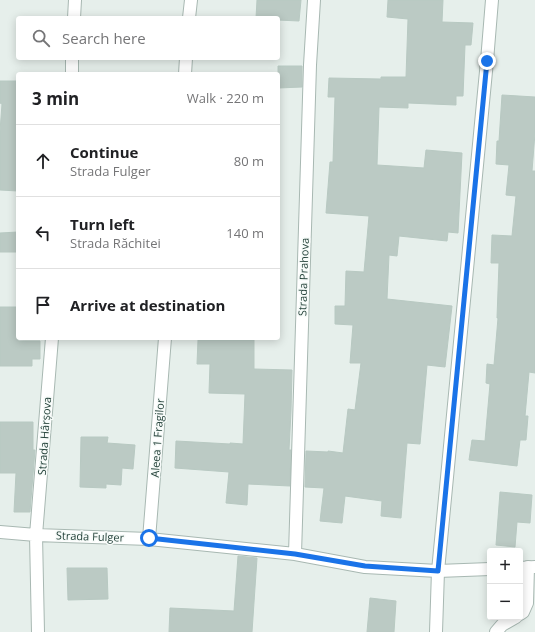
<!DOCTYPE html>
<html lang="en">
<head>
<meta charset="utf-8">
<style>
  :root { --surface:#fff; --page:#f2f2f2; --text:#202124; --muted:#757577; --line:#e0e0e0 }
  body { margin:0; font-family:"Open Sans",sans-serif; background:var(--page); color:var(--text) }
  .controls { position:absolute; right:12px; bottom:12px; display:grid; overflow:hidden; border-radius:4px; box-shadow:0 2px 10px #0003 }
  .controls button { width:36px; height:36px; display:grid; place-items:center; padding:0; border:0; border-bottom:1px solid var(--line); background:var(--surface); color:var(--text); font:20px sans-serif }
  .stop { position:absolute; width:12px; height:12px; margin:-9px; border:3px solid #1a73e8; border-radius:50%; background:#fff }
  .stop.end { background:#1a73e8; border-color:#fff; box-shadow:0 1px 4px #0008 }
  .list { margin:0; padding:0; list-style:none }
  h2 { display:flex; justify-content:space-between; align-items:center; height:52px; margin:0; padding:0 16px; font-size:17px }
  h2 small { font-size:13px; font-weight:400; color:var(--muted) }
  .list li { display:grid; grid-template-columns:26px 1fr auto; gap:12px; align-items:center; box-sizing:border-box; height:72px; padding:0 16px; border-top:1px solid var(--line) }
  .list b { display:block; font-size:15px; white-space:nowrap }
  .list p { margin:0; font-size:13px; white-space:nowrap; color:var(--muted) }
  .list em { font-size:13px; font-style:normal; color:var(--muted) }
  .icon { flex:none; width:22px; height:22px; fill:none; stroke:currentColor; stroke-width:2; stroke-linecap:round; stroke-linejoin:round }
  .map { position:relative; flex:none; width:535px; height:632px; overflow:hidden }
  .search { position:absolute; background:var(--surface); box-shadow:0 2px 10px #0003; left:16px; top:16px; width:264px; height:44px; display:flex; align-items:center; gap:10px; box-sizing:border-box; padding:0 14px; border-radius:4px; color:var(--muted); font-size:15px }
  .panel { position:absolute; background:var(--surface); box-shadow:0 2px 10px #0003; left:16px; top:72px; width:264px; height:268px; border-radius:4px }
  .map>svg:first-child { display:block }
  .building { fill:#bbcac4; stroke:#b8c9c2 }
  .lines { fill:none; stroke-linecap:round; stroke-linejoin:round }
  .service-casing { stroke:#a8b8b2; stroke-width:14 }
  .minor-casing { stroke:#a8b8b2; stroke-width:14 }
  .service { stroke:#fff; stroke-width:12 }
  .minor { stroke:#fff; stroke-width:12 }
  .route { stroke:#1a73e8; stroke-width:5 }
  .labels { text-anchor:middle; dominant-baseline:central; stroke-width:3; stroke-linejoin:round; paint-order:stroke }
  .street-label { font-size:11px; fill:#24423a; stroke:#f7fbf9 }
</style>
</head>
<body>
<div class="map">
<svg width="535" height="632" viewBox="0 0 535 632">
  <rect width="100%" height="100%" fill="#e6efeb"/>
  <path class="building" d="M257 0H301L299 21 278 20V18H256Z
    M388 0H443L442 22 473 23 471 45H465L463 96H456V105L408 103V108L379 107 377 165 424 168 426 150 462 153 458 233 448 232 447 241 399 236 397 256 389 255 387 299 452 306 445 367 427 365 420 444 407 443 401 518 381 516 382 501 345 496 342 523 320 521 324 488 305 487 306 451 328 452V451L343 453 348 409 355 410 361 363H350L353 325 335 324V306H345L346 271 364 272 369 216 326 213 330 162H333L335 97H328L329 78 381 79V77H406L408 19 387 17Z
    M278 66H302V87L278 88Z
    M0 81H18V191L0 190V131L2 104 0 103Z
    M502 95 535 97V133L532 171H535V373L529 372 525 416H528L526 440H520L517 466 469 460 472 440 485 441 490 384 486 383 487 364 494 365 498 318H497L499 263H491L492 235 512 236 516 196 506 195 509 165 496 164 497 141H499Z
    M18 232V252H0V233Z
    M0 307H18V341H40V359H32V366H0Z
    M198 340H254V369L292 370 291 411 289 450H291L290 486 248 484 247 505 226 503 229 472 175 468 176 441 230 444V443L243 444 245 394 209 393 210 364H197Z
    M0 422H33V450H35L30 512H14L16 473H0Z
    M81 437H108L107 443 135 445 133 469 122 468 121 485 106 484V488L80 487Z
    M500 492 532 495 530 523 517 522 515 547 496 545Z
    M238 556 257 558 252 632H169L170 608 234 611Z
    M67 568H107L108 599 68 600Z
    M370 598 396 601 394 632H367Z"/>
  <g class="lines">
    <defs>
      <path id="service" d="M520 614 523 612 527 603 528 567
        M436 632 438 571
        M496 632 502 625 516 617"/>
      <path id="minor" d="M74 18 75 0
        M189 18 191 0
        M72 74V58
        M185 74 186 58
        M0 532 36 535 149 539 295 554 365 567 438 571 490 569
        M149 539 165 338
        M295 554 310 65 314 0
        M520 568 535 567
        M438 571 487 61 492 0
        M38 632 36 535 52 338"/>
    </defs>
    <use href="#service" class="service-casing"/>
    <use href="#minor" class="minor-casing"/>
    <use href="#service" class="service"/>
    <use href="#minor" class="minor"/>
  </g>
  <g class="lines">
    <path class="route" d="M149 538 295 554 365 566 438 571 487 61"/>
  </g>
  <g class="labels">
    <g class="street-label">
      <text transform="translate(303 277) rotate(-88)">Strada Prahova</text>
      <text transform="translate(44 436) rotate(-86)">Strada Hârșova</text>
      <text transform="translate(157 438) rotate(-86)">Aleea 1 Fragilor</text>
      <text transform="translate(90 536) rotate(2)">Strada Fulger</text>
    </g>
  </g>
</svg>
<div class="controls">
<button>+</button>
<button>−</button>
</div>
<div class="stop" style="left:149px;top:538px"></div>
<div class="stop end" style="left:487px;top:61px"></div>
<div class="search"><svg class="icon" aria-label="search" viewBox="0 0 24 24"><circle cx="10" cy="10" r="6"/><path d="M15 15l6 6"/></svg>Search here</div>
<section class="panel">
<h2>3 min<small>Walk · 220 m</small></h2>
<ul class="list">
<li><svg class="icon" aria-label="ahead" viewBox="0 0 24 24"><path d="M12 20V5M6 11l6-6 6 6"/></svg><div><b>Continue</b><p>Strada Fulger</p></div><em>80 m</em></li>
<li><svg class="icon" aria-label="left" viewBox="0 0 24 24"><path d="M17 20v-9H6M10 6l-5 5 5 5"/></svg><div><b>Turn left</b><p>Strada Răchitei</p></div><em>140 m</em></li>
<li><svg class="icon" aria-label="arrive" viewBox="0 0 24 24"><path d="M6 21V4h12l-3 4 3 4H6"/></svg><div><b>Arrive at destination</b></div></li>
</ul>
</section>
</div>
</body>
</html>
